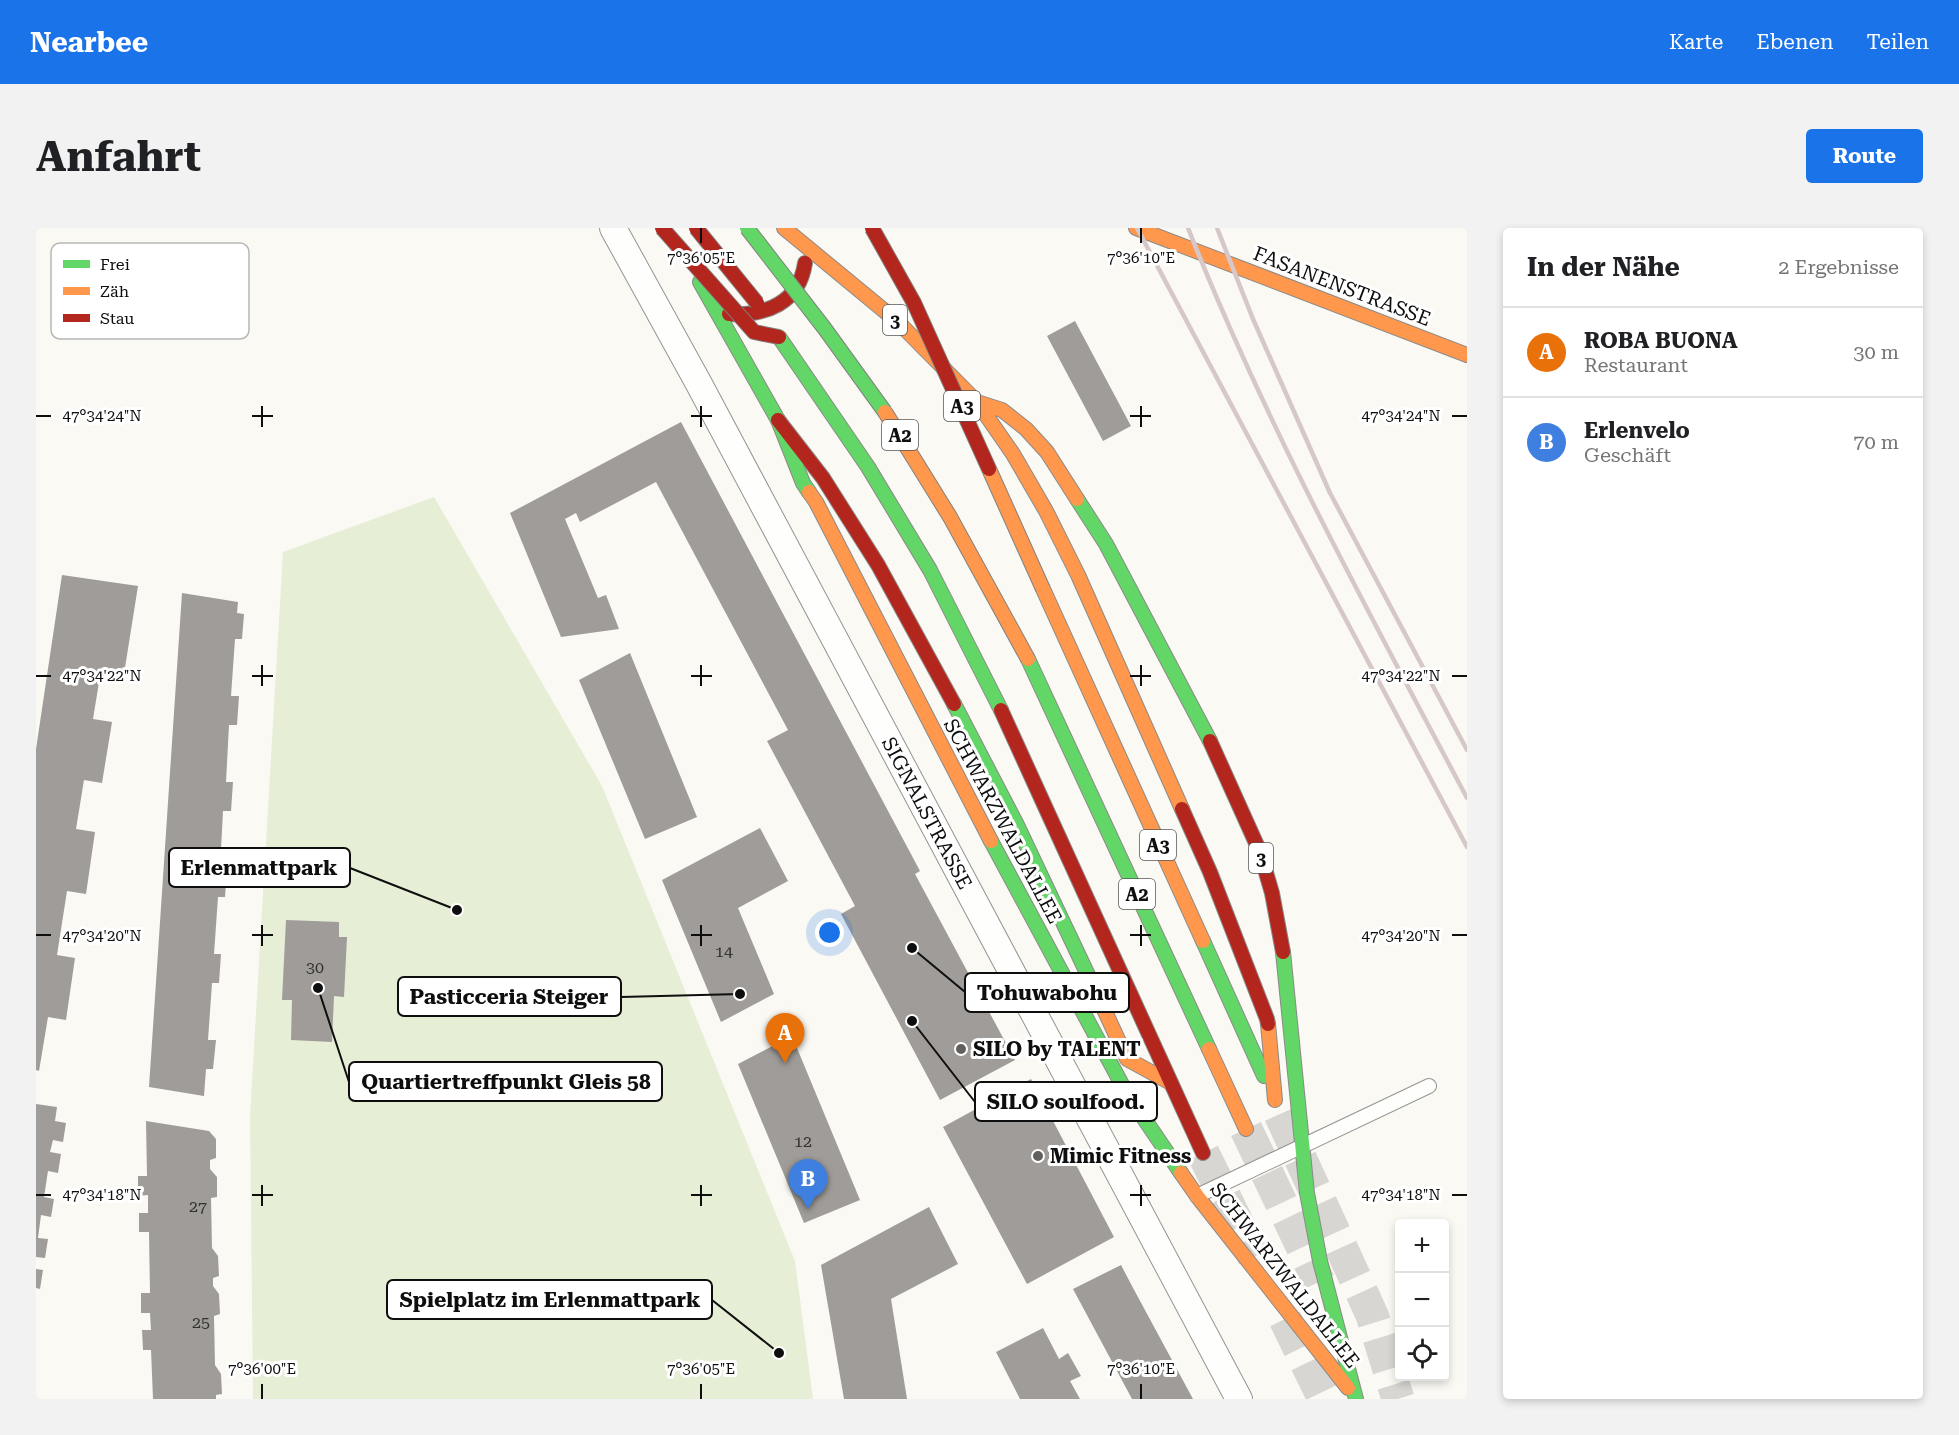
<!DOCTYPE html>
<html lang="de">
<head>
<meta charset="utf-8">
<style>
  :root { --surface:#fff; --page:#f2f2f2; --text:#202124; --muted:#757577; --line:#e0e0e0; --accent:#1a73e8 }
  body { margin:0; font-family:"Roboto Serif",serif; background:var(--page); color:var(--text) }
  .controls { position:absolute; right:18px; bottom:18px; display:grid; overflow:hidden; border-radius:6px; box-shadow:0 3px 9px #0003 }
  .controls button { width:54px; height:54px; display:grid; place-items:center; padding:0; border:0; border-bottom:2px solid var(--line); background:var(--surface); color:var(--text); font:30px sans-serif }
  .you { position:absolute; left:794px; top:705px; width:21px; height:21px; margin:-15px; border:4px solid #fff; border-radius:50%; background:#1a73e8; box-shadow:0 0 0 9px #1a73e833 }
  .badge { display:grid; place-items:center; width:39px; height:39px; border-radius:50%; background:var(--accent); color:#fff; font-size:20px; font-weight:700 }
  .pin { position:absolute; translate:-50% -50px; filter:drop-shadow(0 2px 3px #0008) }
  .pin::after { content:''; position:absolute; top:32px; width:21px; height:18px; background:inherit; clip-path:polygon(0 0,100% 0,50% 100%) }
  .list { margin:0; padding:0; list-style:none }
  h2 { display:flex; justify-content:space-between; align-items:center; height:78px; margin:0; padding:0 24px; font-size:26px }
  h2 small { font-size:20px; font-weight:400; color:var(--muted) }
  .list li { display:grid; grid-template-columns:39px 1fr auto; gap:18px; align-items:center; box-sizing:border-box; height:90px; padding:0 24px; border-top:2px solid var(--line) }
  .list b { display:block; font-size:22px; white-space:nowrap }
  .list p { margin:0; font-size:20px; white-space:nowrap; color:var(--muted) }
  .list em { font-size:20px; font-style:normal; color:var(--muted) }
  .icon { flex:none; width:33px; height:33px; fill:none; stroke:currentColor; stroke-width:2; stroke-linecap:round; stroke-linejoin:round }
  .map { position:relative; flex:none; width:1431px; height:1171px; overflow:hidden; border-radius:6px }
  header { display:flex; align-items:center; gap:36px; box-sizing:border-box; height:84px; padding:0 30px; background:var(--accent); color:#fff }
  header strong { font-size:28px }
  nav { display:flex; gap:33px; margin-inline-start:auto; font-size:21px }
  .intro { display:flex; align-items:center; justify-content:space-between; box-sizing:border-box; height:144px; padding:0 36px }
  h1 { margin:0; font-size:42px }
  .button { padding:15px 27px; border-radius:6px; background:var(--accent); color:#fff; font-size:21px; font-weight:700 }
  main { display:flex; gap:36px; padding:0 36px }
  aside { flex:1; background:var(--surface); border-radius:6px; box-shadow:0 3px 9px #0003 }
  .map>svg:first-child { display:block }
  .green { fill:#e6eed6 }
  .building { fill:#9f9c99 }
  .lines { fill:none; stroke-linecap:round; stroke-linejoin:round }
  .highway-tunnel { stroke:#d7d6d2; stroke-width:33; stroke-dasharray:33 16; stroke-linecap:butt }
  .lane-casing { stroke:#959492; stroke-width:16 }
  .street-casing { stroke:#959492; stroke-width:28 }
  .fast-casing { stroke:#8b8a88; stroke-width:16 }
  .slow-casing { stroke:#8b8a88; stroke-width:16 }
  .jam-casing { stroke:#8b8a88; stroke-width:16 }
  .lane { stroke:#fefefd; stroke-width:14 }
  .street { stroke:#fefefd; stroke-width:26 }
  .fast { stroke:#63d668; stroke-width:14 }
  .slow { stroke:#ff974d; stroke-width:14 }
  .jam { stroke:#b3261e; stroke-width:14 }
  .rail { stroke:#d6c7c8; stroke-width:4.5 }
  .fast-bridge-casing { stroke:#82817f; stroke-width:16; stroke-linecap:butt }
  .slow-bridge-casing { stroke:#82817f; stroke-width:16; stroke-linecap:butt }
  .jam-bridge-casing { stroke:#82817f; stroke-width:16; stroke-linecap:butt }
  .fast-bridge { stroke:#63d668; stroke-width:14 }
  .slow-bridge { stroke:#ff974d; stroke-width:14 }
  .jam-bridge { stroke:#b3261e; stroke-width:14 }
  .ticks { fill:none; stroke:#0e0e0e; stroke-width:2 }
  .poi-dot { fill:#61605e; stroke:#fff; stroke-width:2 }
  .labels { text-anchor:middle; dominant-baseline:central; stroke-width:6; stroke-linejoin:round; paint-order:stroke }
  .number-label { font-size:16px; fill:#323231 }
  .shield { fill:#fff; stroke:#565656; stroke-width:1.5 }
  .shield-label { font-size:18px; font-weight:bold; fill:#0e0e0e }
  .street-label { font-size:20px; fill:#0e0e0e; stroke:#fff }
  .poi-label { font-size:20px; font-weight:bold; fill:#0e0e0e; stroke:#fff; text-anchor:start }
  .key { fill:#fff; stroke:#b7b7b7; stroke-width:1.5 }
  .key-label { font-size:16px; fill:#0e0e0e }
  .ticks-label { font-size:15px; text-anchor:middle; fill:#0e0e0e; stroke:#fff; stroke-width:6; stroke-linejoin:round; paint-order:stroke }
  .leader { fill:none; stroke:#0e0e0e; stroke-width:2 }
  .callout-dot { fill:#0e0e0e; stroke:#fff; stroke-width:2 }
  .callout { fill:#fff; stroke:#0e0e0e; stroke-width:2 }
  .callout-label { font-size:21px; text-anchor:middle; font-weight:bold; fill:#0e0e0e }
</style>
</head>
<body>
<header>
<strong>Nearbee</strong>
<nav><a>Karte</a><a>Ebenen</a><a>Teilen</a></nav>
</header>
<div class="intro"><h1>Anfahrt</h1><a class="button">Route</a></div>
<main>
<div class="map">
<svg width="1431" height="1171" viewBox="0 0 1431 1171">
  <rect width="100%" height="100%" fill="#fbf9f4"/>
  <path class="green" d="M398 269 566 558 759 1033 777 1171H217L214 888 247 324Z"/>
  <path class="building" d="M1039 93 1095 198 1067 213 1011 108Z
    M645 194 884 643 879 646 979 832 904 872 805 686 819 678 731 513 752 502 620 254 544 294 540 285 529 291 562 370 570 367 583 401 525 409 474 285Z
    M26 347 102 358 88 446 65 442 57 491 76 494 66 555 48 552 40 601 59 604 50 666 31 663 21 727 39 730 30 792 12 789 3 843 0 842V521Z
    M146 365 202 374 201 385 208 386 206 411H199L195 468H203L201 497H193L190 554H197L195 583H187L184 640H191L189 669H182L178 726H185L183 755H176L172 812H180L177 841H170L168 868 113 859Z
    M594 425 661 589 609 611 543 452Z
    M724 600 752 653 702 680 738 766 685 794 626 652Z
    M250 692 303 694V709H311L308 769 298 768 296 814 255 812 256 772H246Z
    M756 808 824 972 768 995 702 836Z
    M995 851 1078 1009 991 1056 907 899Z
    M0 876 21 879 19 893 30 895 27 914 17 912 14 924 25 926 22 945 12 943 8 969 18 971 15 989 5 987 2 1010 12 1011 9 1030 0 1029Z
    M110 893 173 903 180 911V930L174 932V941L181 949V969L175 970 176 1020 182 1028 183 1048 177 1050V1058L183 1066 184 1086 178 1088 179 1137 185 1146 186 1166 180 1167V1171H117L115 1122H107L106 1102H115L114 1085H105V1065H114L113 1004H103V985H112V967L102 968V948H111Z
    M893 979 922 1036 855 1071 871 1171H808L785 1037Z
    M1085 1037 1096 1058 1157 1171H1096L1037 1061Z
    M0 1041 7 1042 4 1061 0 1060Z
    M1007 1100 1023 1131 1032 1125 1045 1148 1034 1153 1044 1171H984L960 1124Z"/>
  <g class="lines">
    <path class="highway-tunnel" d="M1244 886 1336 1087 1362 1171
      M1210 901 1283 1054
      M1167 925 1218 1029
      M1249 1091 1288 1171"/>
    <defs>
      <path id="lane" d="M1161 968 1393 858"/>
      <path id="street" d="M577 0 663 156 1203 1171"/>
      <path id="fast" d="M664 54 742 192 767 255 773 264
        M743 109 832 239 894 342 965 482
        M1041 271 1070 316 1174 513
        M992 431 1173 821
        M918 476 980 595 1060 764
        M955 613 1090 864 1145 945
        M1167 713 1228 848
        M1247 724 1271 965 1284 1033 1320 1171"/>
      <path id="slow" d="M748 0 862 94 941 174 966 182 990 201 1011 224 1041 271
        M1100 0 1431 127
        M941 174 977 226 1010 283 1042 347 1146 581
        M773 264 780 274 955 613
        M1007 361 1167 713
        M1060 764 1091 831 1135 855
        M1232 796 1239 872
        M1173 821 1210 901
        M1145 945 1161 968 1312 1160"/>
      <path id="jam" d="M693 86C730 88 763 75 769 35
        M742 192 787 250 842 337 918 476
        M965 482 1167 925
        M1174 513 1224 624 1236 665 1247 724
        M1146 581 1174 644 1231 791 1232 796"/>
    </defs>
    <use href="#lane" class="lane-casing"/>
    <use href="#street" class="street-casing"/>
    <use href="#fast" class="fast-casing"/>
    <use href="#slow" class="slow-casing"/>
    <use href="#jam" class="jam-casing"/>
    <use href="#lane" class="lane"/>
    <use href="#street" class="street"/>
    <use href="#fast" class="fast"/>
    <use href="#slow" class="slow"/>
    <use href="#jam" class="jam"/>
    <path class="rail" d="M1101 0 1431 619
      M1152 0C1230 197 1332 383 1431 570
      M1181 0 1217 91 1294 265 1431 522"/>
    <defs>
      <path id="fast-bridge" d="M711 0 789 101 849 184"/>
      <path id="slow-bridge" d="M849 184 914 289 992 431
        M953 241 1007 361"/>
      <path id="jam-bridge" d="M626 0 718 104 743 109
        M660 0 721 75
        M836 0 878 75 953 241"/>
    </defs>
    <use href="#fast-bridge" class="fast-bridge-casing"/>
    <use href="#slow-bridge" class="slow-bridge-casing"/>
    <use href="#jam-bridge" class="jam-bridge-casing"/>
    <use href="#fast-bridge" class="fast-bridge"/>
    <use href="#slow-bridge" class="slow-bridge"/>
    <use href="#jam-bridge" class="jam-bridge"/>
  </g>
  <path class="ticks" d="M665 0V15M1105 0V15M226 178V199M665 178V199M1105 178V199M0 188H15M216 188H237M655 188H676M1094 188H1115M1416 188H1431M226 437V458M665 437V458M1105 437V458M0 448H15M216 448H237M655 448H676M1094 448H1115M1416 448H1431M226 697V718M665 697V718M1105 697V718M0 707H15M216 707H237M655 707H676M1094 707H1115M1416 707H1431M226 957V978M665 957V978M1105 957V978M0 967H15M216 967H237M655 967H676M1094 967H1115M1416 967H1431M226 1156V1171M665 1156V1171M1105 1156V1171"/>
  <g class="poi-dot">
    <circle cx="925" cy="821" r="6"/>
    <circle cx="1002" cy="928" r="6"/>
  </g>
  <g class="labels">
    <g class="number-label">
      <text x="688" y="723">14</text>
      <text x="279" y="739">30</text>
      <text x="767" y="913">12</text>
      <text x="162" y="978">27</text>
      <text x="165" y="1094">25</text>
    </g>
    <g class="shield">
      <rect x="847" y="77" width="24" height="30" rx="4.5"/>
      <rect x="908" y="163" width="36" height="30" rx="4.5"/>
      <rect x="846" y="192" width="36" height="30" rx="4.5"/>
      <rect x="1104" y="602" width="36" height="30" rx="4.5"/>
      <rect x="1213" y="615" width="24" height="30" rx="4.5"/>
      <rect x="1083" y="651" width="36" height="30" rx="4.5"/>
    </g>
    <g class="shield-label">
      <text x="859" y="92">3</text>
      <text x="926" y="178">A3</text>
      <text x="864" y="207">A2</text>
      <text x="1122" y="617">A3</text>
      <text x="1225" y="630">3</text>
      <text x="1101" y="666">A2</text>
    </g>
    <g class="street-label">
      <text transform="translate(1306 58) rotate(21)">FASANENSTRASSE</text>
      <text transform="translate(891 585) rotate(62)">SIGNALSTRASSE</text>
      <text transform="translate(967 593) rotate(62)">SCHWARZWALDALLEE</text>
      <text transform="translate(1249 1047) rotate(52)">SCHWARZWALDALLEE</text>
    </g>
    <g class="poi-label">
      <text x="937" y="821">SILO by TALENT</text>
      <text x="1014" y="928">Mimic Fitness</text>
    </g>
  </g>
  <rect x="15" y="15" width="198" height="96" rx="9" class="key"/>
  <rect x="27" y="32" width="27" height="8" fill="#63d668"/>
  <rect x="27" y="59" width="27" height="8" fill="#ff974d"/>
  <rect x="27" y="86" width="27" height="8" fill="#b3261e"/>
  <g class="key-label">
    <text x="64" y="42">Frei</text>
    <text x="64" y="69">Zäh</text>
    <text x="64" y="96">Stau</text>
  </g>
  <g class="ticks-label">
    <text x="665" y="35">7°36'05"E</text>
    <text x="1105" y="35">7°36'10"E</text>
    <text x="66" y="193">47°34'24"N</text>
    <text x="1365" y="193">47°34'24"N</text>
    <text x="66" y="453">47°34'22"N</text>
    <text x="1365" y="453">47°34'22"N</text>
    <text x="66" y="713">47°34'20"N</text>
    <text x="1365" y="713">47°34'20"N</text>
    <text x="66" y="972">47°34'18"N</text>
    <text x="1365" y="972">47°34'18"N</text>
    <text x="226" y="1146">7°36'00"E</text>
    <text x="665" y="1146">7°36'05"E</text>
    <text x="1105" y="1146">7°36'10"E</text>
  </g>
  <path class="leader" d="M421 682L314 640M876 720L929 764M704 766L585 769M282 760L313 854M876 793L939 874M743 1125L676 1072"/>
  <g class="callout-dot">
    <circle cx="421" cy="682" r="6"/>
    <circle cx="876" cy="720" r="6"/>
    <circle cx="704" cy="766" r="6"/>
    <circle cx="282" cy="760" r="6"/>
    <circle cx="876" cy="793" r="6"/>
    <circle cx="743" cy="1125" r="6"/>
  </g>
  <g class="callout">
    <rect x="133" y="620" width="181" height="39" rx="6"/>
    <rect x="929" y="745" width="164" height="39" rx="6"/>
    <rect x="362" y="749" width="223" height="39" rx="6"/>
    <rect x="313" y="834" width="313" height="39" rx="6"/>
    <rect x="939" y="854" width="182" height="39" rx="6"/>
    <rect x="351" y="1052" width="325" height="39" rx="6"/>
  </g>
  <g class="callout-label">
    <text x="223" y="647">Erlenmattpark</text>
    <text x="1011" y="772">Tohuwabohu</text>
    <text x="473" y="776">Pasticceria Steiger</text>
    <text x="470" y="861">Quartiertreffpunkt Gleis 58</text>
    <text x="1030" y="881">SILO soulfood.</text>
    <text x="514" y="1079">Spielplatz im Erlenmattpark</text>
  </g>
</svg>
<div class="controls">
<button>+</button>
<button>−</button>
<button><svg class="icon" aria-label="locate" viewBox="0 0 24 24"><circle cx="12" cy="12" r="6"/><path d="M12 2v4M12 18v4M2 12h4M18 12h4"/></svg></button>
</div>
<div class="you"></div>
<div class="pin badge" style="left:749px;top:835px;background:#e8710a">A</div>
<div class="pin badge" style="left:772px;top:981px;background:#3f7fe0">B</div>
</div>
<aside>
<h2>In der Nähe<small>2 Ergebnisse</small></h2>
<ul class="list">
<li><span class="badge" style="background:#e8710a">A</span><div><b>ROBA BUONA</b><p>Restaurant</p></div><em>30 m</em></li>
<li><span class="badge" style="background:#3f7fe0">B</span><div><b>Erlenvelo</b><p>Geschäft</p></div><em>70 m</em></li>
</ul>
</aside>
</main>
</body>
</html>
